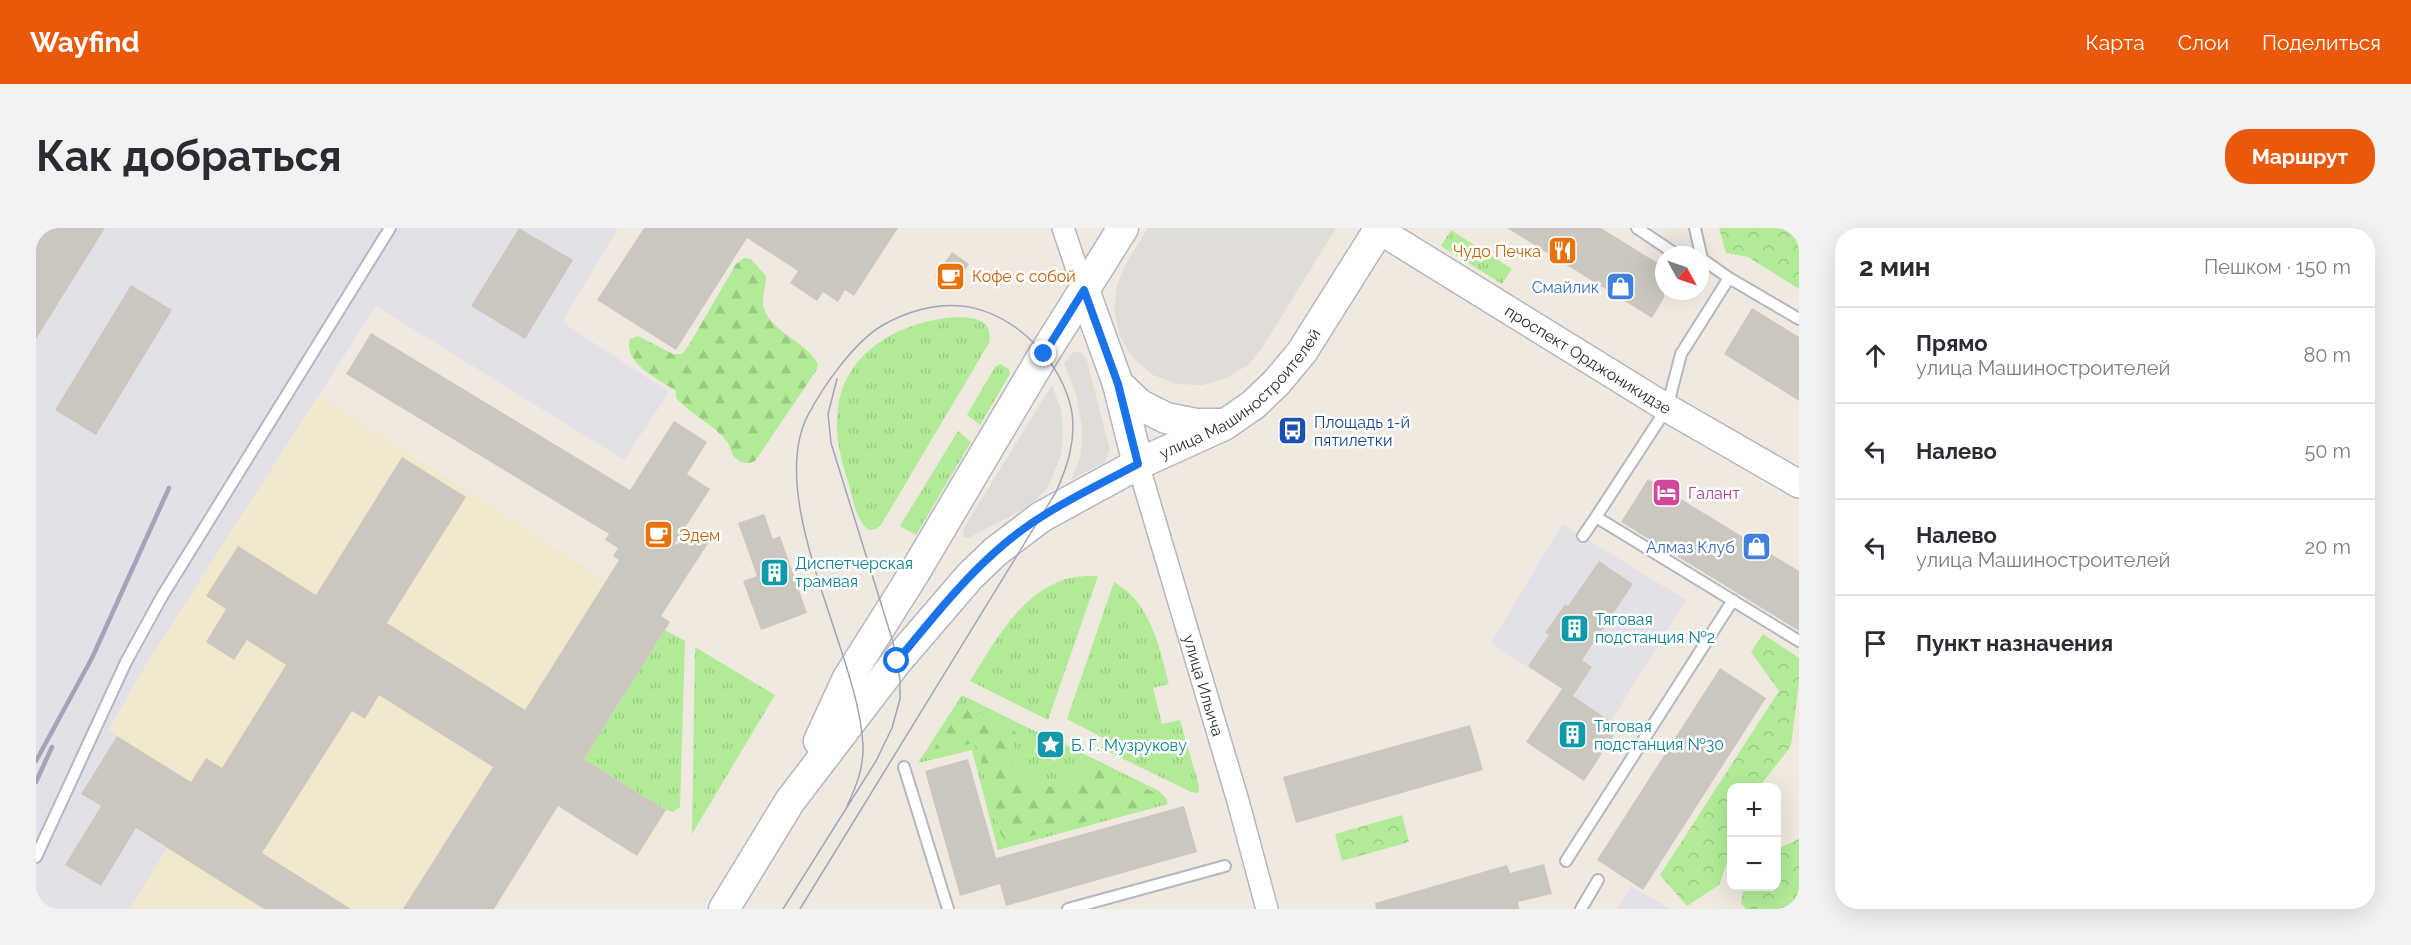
<!DOCTYPE html>
<html lang="ru">
<head>
<meta charset="utf-8">
<style>
  :root { --surface:#fff; --page:#f2f2f3; --text:#2b2b33; --muted:#7c7c81; --line:#e1e1e2; --accent:#ea580c }
  body { margin:0; font-family:Raleway,sans-serif; background:var(--page); color:var(--text) }
  .controls { position:absolute; right:18px; bottom:18px; display:grid; overflow:hidden; border-radius:12px; box-shadow:0 6px 24px #0002 }
  .controls button { width:54px; height:54px; display:grid; place-items:center; padding:0; border:0; border-bottom:2px solid var(--line); background:var(--surface); color:var(--text); font:30px sans-serif }
  .compass { position:absolute; left:1619px; top:18px; width:54px; height:54px; border-radius:50%; background:var(--surface); box-shadow:0 6px 24px #0002; rotate:130deg }
  .stop { position:absolute; width:18px; height:18px; margin:-14px; border:4px solid #1a73e8; border-radius:50%; background:#fff }
  .stop.end { background:#1a73e8; border-color:#fff; box-shadow:0 2px 6px #0008 }
  .list { margin:0; padding:0; list-style:none }
  h2 { display:flex; justify-content:space-between; align-items:center; height:78px; margin:0; padding:0 24px; font-size:26px }
  h2 small { font-size:20px; font-weight:400; color:var(--muted) }
  .list li { display:grid; grid-template-columns:39px 1fr auto; gap:18px; align-items:center; box-sizing:border-box; height:96px; padding:0 24px; border-top:2px solid var(--line) }
  .list b { display:block; font-size:22px; white-space:nowrap }
  .list p { margin:0; font-size:20px; white-space:nowrap; color:var(--muted) }
  .list em { font-size:20px; font-style:normal; color:var(--muted) }
  .icon { flex:none; width:33px; height:33px; fill:none; stroke:currentColor; stroke-width:2; stroke-linecap:round; stroke-linejoin:round }
  .map { position:relative; flex:none; width:1763px; height:681px; overflow:hidden; border-radius:24px }
  header { display:flex; align-items:center; gap:36px; box-sizing:border-box; height:84px; padding:0 30px; background:var(--accent); color:#fff }
  header strong { font-size:28px }
  nav { display:flex; gap:33px; margin-inline-start:auto; font-size:21px }
  .intro { display:flex; align-items:center; justify-content:space-between; box-sizing:border-box; height:144px; padding:0 36px }
  h1 { margin:0; font-size:42px }
  .button { padding:15px 27px; border-radius:24px; background:var(--accent); color:#fff; font-size:21px; font-weight:700 }
  main { display:flex; gap:36px; padding:0 36px }
  aside { flex:1; background:var(--surface); border-radius:24px; box-shadow:0 6px 24px #0002 }
  .map>svg:first-child { display:block }
  .industrial { fill:#e3e0e8 }
  .education { fill:#f2e8ce }
  .grass { fill:url(#grass-tufts) }
  .forest { fill:url(#forest-firs) }
  .park { fill:url(#park-crowns) }
  .plaza { fill:#e0dcd7 }
  .building { fill:#cbc7be }
  .lines { fill:none; stroke-linecap:round; stroke-linejoin:round }
  .service-casing { stroke:#b4b6c2; stroke-width:14 }
  .minor-casing { stroke:#b4b6c2; stroke-width:24 }
  .tertiary-casing { stroke:#b4b6c2; stroke-width:30 }
  .secondary-casing { stroke:#b4b6c2; stroke-width:33 }
  .service { stroke:#fff; stroke-width:10 }
  .minor { stroke:#fff; stroke-width:21 }
  .tertiary { stroke:#fff; stroke-width:27 }
  .secondary { stroke:#fff; stroke-width:30 }
  .tram { stroke:#a1a4ba; stroke-width:1.5 }
  .rail { stroke:#a1a4ba; stroke-width:4.5 }
  .route { stroke:#1a73e8; stroke-width:8 }
  .labels { text-anchor:middle; dominant-baseline:central; stroke-width:5; stroke-linejoin:round; paint-order:stroke }
  .food-label { font-size:16px; fill:#c56008; stroke:#fff; text-anchor:start }
  .shop-label { font-size:16px; fill:#366cbe; stroke:#fff; text-anchor:end }
  .street-label { font-size:16px; fill:#2e2e2e; stroke:#fff }
  .transit-label { font-size:16px; fill:#164399; stroke:#fff; text-anchor:start }
  .hotel-label { font-size:16px; fill:#b23c85; stroke:#fff; text-anchor:start }
  .culture-label { font-size:16px; fill:#0d838f; stroke:#fff; text-anchor:start }
</style>
</head>
<body>
<header>
<strong>Wayfind</strong>
<nav><a>Карта</a><a>Слои</a><a>Поделиться</a></nav>
</header>
<div class="intro"><h1>Как добраться</h1><a class="button">Маршрут</a></div>
<main>
<div class="map">
<svg width="1763" height="681" viewBox="0 0 1763 681">
  <defs>
    <pattern id="grass-tufts" width="24" height="20" patternUnits="userSpaceOnUse" patternTransform="scale(1.5)"><rect width="24" height="20" fill="#b2eb98"/><path d="M3 7l-1-3M5 7V3M7 7l1-3M15 17l-1-3M17 17v-4M19 17l1-3" fill="none" stroke="#99ca83"/></pattern>
    <pattern id="forest-firs" width="22" height="20" patternUnits="userSpaceOnUse" patternTransform="scale(1.5)"><rect width="22" height="20" fill="#b2eb98"/><path d="M5 1l3.5 6h-7zM16 11l3.5 6h-7z" fill="#99ca83"/></pattern>
    <pattern id="park-crowns" width="20" height="18" patternUnits="userSpaceOnUse" patternTransform="scale(1.5)"><rect width="20" height="18" fill="#b2eb98"/><path d="M2 6a3 3 0 1 1 6 0M12 15a3 3 0 1 1 6 0" fill="none" stroke="#99ca83"/></pattern>
  </defs>
  <rect width="100%" height="100%" fill="#f0e9e0"/>
  <path class="industrial" d="M0 0H582L526 94 633 164 588 232 340 78 111 435 73 501 81 508 45 566 131 620 94 681H0Z
    M1526 296 1650 372 1575 493 1583 499 1548 553 1490 514 1526 461 1455 415Z
    M1595 658 1635 681H1581Z"/>
  <path class="education" d="M283 167 634 394 548 530 630 582 620 598 624 602 615 616 610 614 601 628 522 578 458 681H94L131 620 45 566 81 508 73 502 111 435Z"/>
  <path class="grass" d="M1415 2 1476 41 1466 56 1405 18Z
    M920 89C939 90 957 90 953 115L845 297 840 301 833 302C820 293 817 271 813 257 805 232 798 206 802 180 810 121 867 93 920 89Z
    M964 136 973 141 974 146 944 197 931 187 959 139Z
    M922 203 935 214 880 307 864 298Z
    M1049 348H1062L1012 492 934 453C957 417 981 371 1022 354 1030 350 1040 349 1049 348Z
    M1078 354C1115 375 1123 418 1133 456L1117 460 1126 496 1144 492 1163 558 1162 565 1155 564 1065 520 1069 511 1031 491Z
    M629 402 649 413 644 579 637 584 630 582 548 531Z
    M659 419 739 467 656 606Z
    M926 467 1007 507 998 523 1019 533 1028 516 1123 563 1130 570 1132 576 962 622 936 522 882 535Z"/>
  <path class="forest" d="M708 30 715 31 730 48C730 58 726 67 727 77 732 103 770 113 782 136L780 143 719 233C712 236 706 236 701 231 694 227 696 221 692 215 678 196 655 187 640 170V163C623 151 587 136 594 111L602 108 637 126H646L653 117 700 36Z
    M928 478 975 500 980 505C979 515 972 527 978 537 987 551 1018 565 1033 558 1046 552 1046 538 1062 537L1113 562 1120 566 1122 572 1120 575 975 613 968 611 965 607 941 518 936 515 895 526 922 482Z"/>
  <path class="park" d="M1683 0H1763V61L1712 29 1690 25Z
    M1727 406 1763 430V454L1755 518 1723 559 1696 560 1695 623 1683 657 1651 678 1624 647 1743 463 1715 424Z
    M1366 587 1373 614 1306 633 1299 606Z
    M1763 611V681H1710L1705 675 1708 659 1740 658 1741 621Z"/>
  <path class="plaza" d="M1112 0H1300L1228 117 1213 136 1191 150 1167 157 1141 156 1117 147 1097 130 1084 108 1078 83 1081 57 1091 34Z
    M1038 123 1046 125 1051 133 1074 222 1069 234 1035 252 1044 229 1046 215V199L1040 166 1028 136Z
    M1016 157 1025 182 1027 205 1025 227 1012 259 993 278 933 310 928 309 927 304 928 300Z"/>
  <path class="building" d="M0 0H69L0 111Z
    M483 0 537 32 489 111 435 78Z
    M608 0H862L818 68 809 62 802 74 787 64 781 73 754 55 762 43 711 10 640 122 561 72Z
    M1471 0H1565L1628 39V70L1616 90Z
    M916 24 933 36 916 61 899 49Z
    M95 57 136 82 60 207 19 182Z
    M1716 80 1763 109V173L1688 126Z
    M335 105 594 262 638 193 671 214 651 246 674 261 638 317 680 303 625 388 634 394 548 531 630 582 601 628 522 578 458 681H367L457 539 343 467 329 491 316 483 226 625 315 681H228L100 600 65 658 29 637 65 578 45 566 81 508 155 554 170 530 186 540 250 437 211 412 198 432 170 414 190 381 170 368 202 318 280 367 366 229 430 269 351 395 489 482 583 332 577 328 582 320 569 312 573 306 310 146Z
    M1612 251 1763 343V403L1585 294Z
    M728 286 737 311 744 308 771 385 725 402 707 353 721 348 702 295Z
    M1563 333 1597 356 1546 432 1556 439 1537 468 1583 499 1548 553 1490 514 1526 461 1492 438 1513 407 1509 405 1529 376 1532 378Z
    M1684 440 1730 470 1607 662 1561 632Z
    M1434 497 1447 542 1260 595 1247 549Z
    M932 531 960 630 1148 578 1161 624 970 678 964 656 924 668 889 543Z
    M1508 636 1516 666 1482 674 1483 681H1340L1339 675 1471 637 1474 645Z"/>
  <g class="lines">
    <defs>
      <path id="service" d="M1601 0 1641 27
        M1659 0 1666 31 1693 50
        M1763 91 1693 50 1645 126 1631 180 1560 289 1763 413
        M1547 308 1560 289
        M868 539 912 681
        M0 629 90 434 125 370 354 0
        M1530 633 1697 372
        M1032 681 1189 638
        M1545 681 1562 652"/>
      <g id="minor">
        <path d="M1027 0 1048 62"/>
        <path id="s1" d="M1102 236 1202 573 1231 681"/>
      </g>
      <g id="tertiary">
        <path id="s2" d="M1343 2 1631 180 1763 256"/>
      </g>
      <g id="secondary">
        <path d="M1048 62 1082 156 1104 177 1130 190 1160 196H1186"/>
        <path d="M1082 156 1102 236"/>
        <path d="M783 513 812 450 877 347 1008 126 1087 0"/>
        <path id="s3" d="M688 681 754 573 861 433 934 348 959 324 1005 289 1102 236 1188 197 1217 177 1241 154 1266 124 1344 0"/>
      </g>
    </defs>
    <use href="#service" class="service-casing"/>
    <use href="#minor" class="minor-casing"/>
    <use href="#tertiary" class="tertiary-casing"/>
    <use href="#secondary" class="secondary-casing"/>
    <use href="#service" class="service"/>
    <use href="#minor" class="minor"/>
    <use href="#tertiary" class="tertiary"/>
    <use href="#secondary" class="secondary"/>
    <path class="tram" d="M747 681 840 533 856 500 864 471V452L857 414 795 215 792 186 801 151
      M764 681 1020 264C1031 239 1040 214 1036 185 1027 133 978 84 926 78 899 75 870 84 847 97 818 114 788 157 772 187 728 272 823 426 827 517 828 539 820 559 811 578"/>
    <path class="rail" d="M0 533 56 430 133 260
      M0 554 16 519"/>
  </g>
  <g class="lines">
    <path class="route" d="M861 433C892 396 923 356 959 324 1000 286 1053 262 1102 236L1082 156 1048 62 1008 126"/>
  </g>
  <defs>
    <symbol id="restaurant-square" viewBox="-11 -11 22 22"><rect x="-9" y="-9" width="18" height="18" rx="4" fill="#e8710a" stroke="#fff"/><path d="M-5-6h1v4h1v-4h1v4h1v-4h1v5L-1.5 .5V6h-2V.5L-5-1ZM5-6V6H3V1.5H1.5Q1.5-4 5-6Z" fill="#fff"/></symbol>
    <symbol id="cafe-square" viewBox="-11 -11 22 22"><rect x="-9" y="-9" width="18" height="18" rx="4" fill="#e8710a" stroke="#fff"/><path d="M-5.5-4.5H6V0H3Q3 3.5 0 3.5H-2.5Q-5.5 3.5-5.5 0ZM3-3.2v2h1.7v-2ZM-6 4.5H4V6H-6Z" fill="#fff"/></symbol>
    <symbol id="shop-square" viewBox="-11 -11 22 22"><rect x="-9" y="-9" width="18" height="18" rx="4" fill="#3f7fe0" stroke="#fff"/><path d="M-5-2.5h2.3a2.7 3.5 0 0 1 5.4 0H5L5.5 6h-11ZM-1.5-2.5h3a1.5 2.3 0 0 0-3 0Z" fill="#fff"/></symbol>
    <symbol id="bus-square" viewBox="-11 -11 22 22"><rect x="-9" y="-9" width="18" height="18" rx="4" fill="#1a4fb4" stroke="#fff"/><path d="M-5-6H5V4H4V6H2V4H-2V6H-4V4H-5ZM-3.5-4V0h7V-4ZM-3.5 1.2v1.5H-2V1.2ZM2 1.2v1.5H3.5V1.2Z" fill="#fff"/></symbol>
    <symbol id="hotel-square" viewBox="-11 -11 22 22"><rect x="-9" y="-9" width="18" height="18" rx="4" fill="#d1479c" stroke="#fff"/><path d="M-6-4.5h1.5V1H6V5H4.5V3h-9V5H-6ZM-4 0a1.8 1.8 0 1 1 3.6 0ZM.5 0V-2.5h3Q6-2.5 6 0Z" fill="#fff"/></symbol>
    <symbol id="building-square" viewBox="-11 -11 22 22"><rect x="-9" y="-9" width="18" height="18" rx="4" fill="#0f9aa8" stroke="#fff"/><path d="M-4-6H4V6H1V3H-1V6H-4ZM-2.5-4.3h1.7v1.8h-1.7ZM.8-4.3h1.7v1.8H.8ZM-2.5-1h1.7V.8h-1.7ZM.8-1h1.7V.8H.8Z" fill="#fff"/></symbol>
    <symbol id="sight-square" viewBox="-11 -11 22 22"><rect x="-9" y="-9" width="18" height="18" rx="4" fill="#0f9aa8" stroke="#fff"/><path d="M0-6L1.8-2.2L6-1.7L2.9 1.2L3.7 5.4L0 3.3L-3.7 5.4L-2.9 1.2L-6-1.7L-1.8-2.2Z" fill="#fff"/></symbol>
  </defs>
  <g fill-rule="evenodd">
    <use href="#restaurant-square" x="1510" y="6" width="33" height="33"/>
    <use href="#cafe-square" x="898" y="32" width="33" height="33"/>
    <use href="#shop-square" x="1568" y="42" width="33" height="33"/>
    <use href="#bus-square" x="1240" y="186" width="33" height="33"/>
    <use href="#hotel-square" x="1614" y="248" width="33" height="33"/>
    <use href="#cafe-square" x="606" y="290" width="33" height="33"/>
    <use href="#shop-square" x="1704" y="302" width="33" height="33"/>
    <use href="#building-square" x="722" y="328" width="33" height="33"/>
    <use href="#building-square" x="1522" y="384" width="33" height="33"/>
    <use href="#building-square" x="1520" y="490" width="33" height="33"/>
    <use href="#sight-square" x="998" y="500" width="33" height="33"/>
  </g>
  <g class="labels">
    <g class="food-label">
      <text x="1505" y="23" text-anchor="end">Чудо Печка</text>
      <text x="936" y="48">Кофе с собой</text>
      <text x="643" y="307">Эдем</text>
    </g>
    <g class="shop-label">
      <text x="1563" y="59">Смайлик</text>
      <text x="1699" y="319">Алмаз Клуб</text>
    </g>
    <g class="street-label">
      <text stroke="none"><textPath href="#s2" startOffset="246">проспект Орджоникидзе</textPath></text>
      <text stroke="none"><textPath href="#s3" startOffset="744">улица Машиностроителей</textPath></text>
      <text stroke="none"><textPath href="#s1" startOffset="231">улица Ильича</textPath></text>
    </g>
    <g class="transit-label">
      <text x="1278" y="194">Площадь 1-й<tspan x="1278" dy="18">пятилетки</tspan></text>
    </g>
    <g class="hotel-label">
      <text x="1652" y="265">Галант</text>
    </g>
    <g class="culture-label">
      <text x="759" y="335">Диспетчерская<tspan x="759" dy="18">трамвая</tspan></text>
      <text x="1559" y="391">Тяговая<tspan x="1559" dy="18">подстанция №2</tspan></text>
      <text x="1558" y="498">Тяговая<tspan x="1558" dy="18">подстанция №30</tspan></text>
      <text x="1035" y="517">Б. Г. Музрукову</text>
    </g>
  </g>
</svg>
<div class="controls">
<button>+</button>
<button>−</button>
</div>
<svg class="compass" viewBox="-18 -18 36 36"><path d="M0-13l5 13h-10z" fill="#e53935"/><path d="M0 13l5-13h-10z" fill="#7c7c81"/></svg>
<div class="stop" style="left:861px;top:433px"></div>
<div class="stop end" style="left:1008px;top:126px"></div>
</div>
<aside>
<h2>2 мин<small>Пешком · 150 m</small></h2>
<ul class="list">
<li><svg class="icon" aria-label="ahead" viewBox="0 0 24 24"><path d="M12 20V5M6 11l6-6 6 6"/></svg><div><b>Прямо</b><p>улица Машиностроителей</p></div><em>80 m</em></li>
<li><svg class="icon" aria-label="left" viewBox="0 0 24 24"><path d="M17 20v-9H6M10 6l-5 5 5 5"/></svg><div><b>Налево</b></div><em>50 m</em></li>
<li><svg class="icon" aria-label="left" viewBox="0 0 24 24"><path d="M17 20v-9H6M10 6l-5 5 5 5"/></svg><div><b>Налево</b><p>улица Машиностроителей</p></div><em>20 m</em></li>
<li><svg class="icon" aria-label="arrive" viewBox="0 0 24 24"><path d="M6 21V4h12l-3 4 3 4H6"/></svg><div><b>Пункт назначения</b></div></li>
</ul>
</aside>
</main>
</body>
</html>
